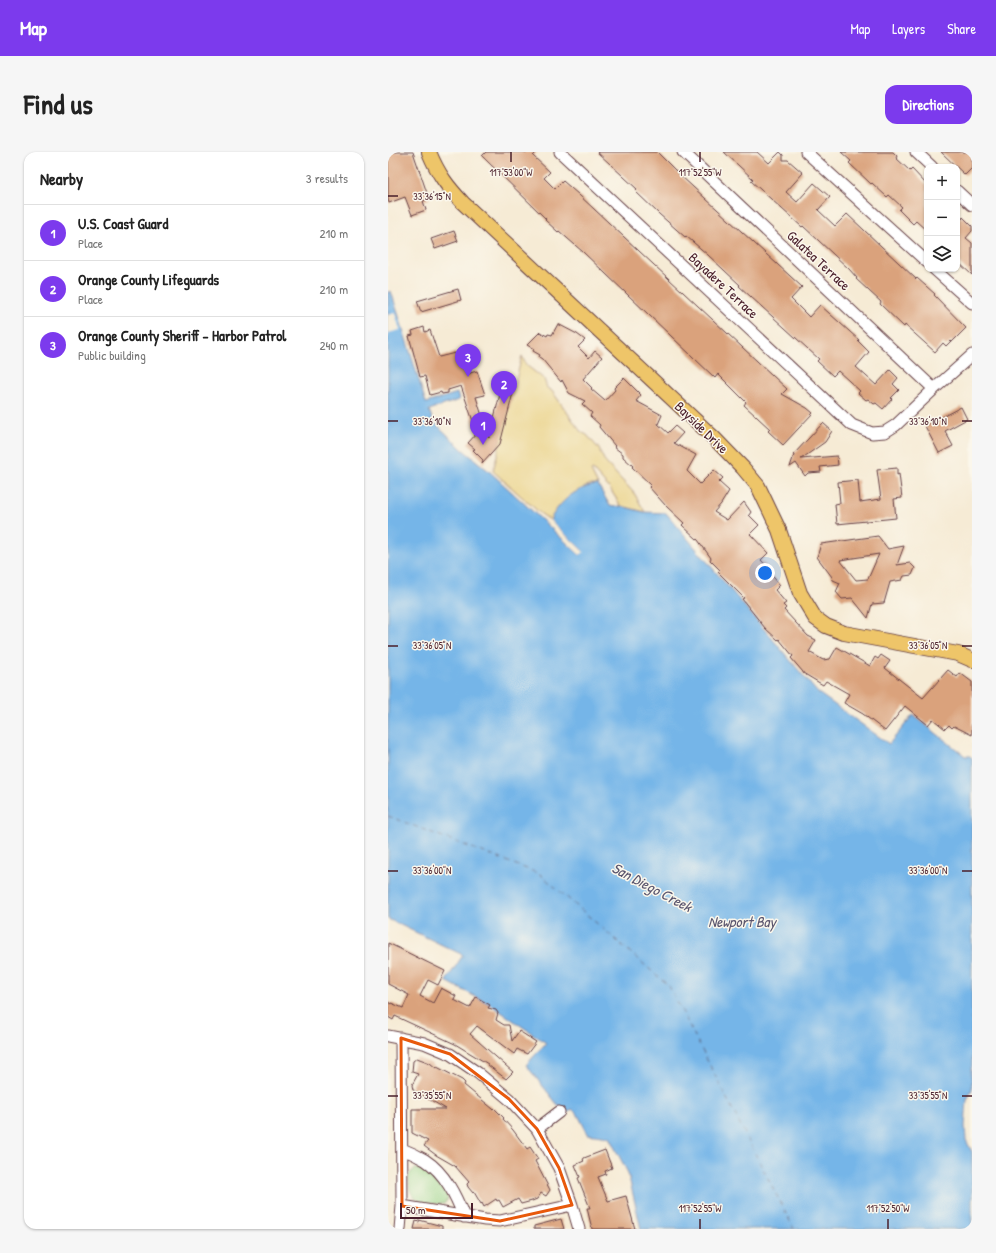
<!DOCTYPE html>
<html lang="en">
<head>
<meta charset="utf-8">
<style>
  :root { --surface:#fff; --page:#f6f6f6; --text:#222; --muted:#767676; --line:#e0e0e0; --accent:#7c3aed }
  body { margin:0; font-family:"Patrick Hand",sans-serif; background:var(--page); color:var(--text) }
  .controls { position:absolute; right:12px; top:12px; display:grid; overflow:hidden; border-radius:8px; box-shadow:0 1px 3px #0004 }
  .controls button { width:36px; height:36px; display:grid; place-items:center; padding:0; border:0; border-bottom:1px solid var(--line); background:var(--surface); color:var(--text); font:20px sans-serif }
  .scale { position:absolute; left:12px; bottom:10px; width:73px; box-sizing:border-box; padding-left:4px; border:2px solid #4a1f2b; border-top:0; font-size:11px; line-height:14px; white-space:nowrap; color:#4a1f2b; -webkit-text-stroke:3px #fbf7ec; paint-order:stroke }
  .you { position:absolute; left:377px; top:421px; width:14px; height:14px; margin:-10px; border:3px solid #fff; border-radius:50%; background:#1a73e8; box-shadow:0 0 0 6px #1a73e833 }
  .badge { display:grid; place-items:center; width:26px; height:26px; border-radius:50%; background:var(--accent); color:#fff; font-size:13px; font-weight:700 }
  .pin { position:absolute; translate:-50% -33px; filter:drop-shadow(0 1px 2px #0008) }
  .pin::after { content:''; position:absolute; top:21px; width:14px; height:12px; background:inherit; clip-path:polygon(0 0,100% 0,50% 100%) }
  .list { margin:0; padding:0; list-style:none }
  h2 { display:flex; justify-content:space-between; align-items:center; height:52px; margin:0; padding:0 16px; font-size:17px }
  h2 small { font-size:13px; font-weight:400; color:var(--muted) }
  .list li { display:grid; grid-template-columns:26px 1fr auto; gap:12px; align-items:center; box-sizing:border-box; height:56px; padding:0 16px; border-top:1px solid var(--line) }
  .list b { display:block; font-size:15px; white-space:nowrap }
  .list p { margin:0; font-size:13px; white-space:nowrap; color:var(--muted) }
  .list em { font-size:13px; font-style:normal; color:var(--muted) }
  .icon { flex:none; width:22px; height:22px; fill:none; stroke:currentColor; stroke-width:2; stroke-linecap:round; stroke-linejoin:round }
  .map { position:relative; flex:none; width:584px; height:1077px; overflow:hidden; border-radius:12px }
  header { display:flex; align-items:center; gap:24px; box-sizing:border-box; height:56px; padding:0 20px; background:var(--accent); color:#fff }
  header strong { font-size:19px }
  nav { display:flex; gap:22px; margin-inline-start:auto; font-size:14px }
  .intro { display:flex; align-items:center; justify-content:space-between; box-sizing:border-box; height:96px; padding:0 24px }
  h1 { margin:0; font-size:28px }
  .button { padding:10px 18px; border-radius:12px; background:var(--accent); color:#fff; font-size:14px; font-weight:700 }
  main { display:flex; gap:24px; padding:0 24px }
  aside { flex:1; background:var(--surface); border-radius:12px; box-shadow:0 1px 3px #0004 }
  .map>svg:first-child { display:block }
  .green { fill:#98d387; stroke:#717959 }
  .sand { fill:#eeda9e; stroke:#9c7c64 }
  .water { fill:#74b5e8; stroke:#5f6a8a }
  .pier { fill:#f6ebd5 }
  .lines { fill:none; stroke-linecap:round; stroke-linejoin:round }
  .ferry { stroke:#59546d; stroke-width:1; stroke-dasharray:5 4; stroke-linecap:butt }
  .building { fill:#daa27b; fill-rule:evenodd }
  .minor-casing { stroke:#643e44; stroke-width:13 }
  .major-casing { stroke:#643e44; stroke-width:16 }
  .minor { stroke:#fff; stroke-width:11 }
  .major { stroke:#eec569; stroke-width:14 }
  .marked { fill:none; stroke:#e8590c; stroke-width:3; stroke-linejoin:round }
  .ticks { fill:none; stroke:#4a1f2b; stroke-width:1.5 }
  .labels { text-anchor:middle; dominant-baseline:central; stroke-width:3; stroke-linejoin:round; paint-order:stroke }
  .street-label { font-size:14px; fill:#4a1f2b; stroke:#fbf7ec }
  .water-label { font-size:15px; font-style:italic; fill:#59546d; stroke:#fbf7ec }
  .ticks-label { font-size:10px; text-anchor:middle; fill:#4a1f2b; stroke:#fbf7ec; stroke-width:3; stroke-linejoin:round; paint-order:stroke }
</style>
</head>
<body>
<header>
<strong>Map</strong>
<nav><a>Map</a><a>Layers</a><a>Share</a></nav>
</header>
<div class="intro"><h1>Find us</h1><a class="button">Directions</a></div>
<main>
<aside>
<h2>Nearby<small>3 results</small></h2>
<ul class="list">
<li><span class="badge">1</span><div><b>U.S. Coast Guard</b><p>Place</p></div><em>210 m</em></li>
<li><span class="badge">2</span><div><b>Orange County Lifeguards</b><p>Place</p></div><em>210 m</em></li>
<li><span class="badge">3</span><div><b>Orange County Sheriff - Harbor Patrol</b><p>Public building</p></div><em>240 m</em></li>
</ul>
</aside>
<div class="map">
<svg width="584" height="1077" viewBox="0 0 584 1077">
  <rect width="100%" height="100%" fill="#fbf7ec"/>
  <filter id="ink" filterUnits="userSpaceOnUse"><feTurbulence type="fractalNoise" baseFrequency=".025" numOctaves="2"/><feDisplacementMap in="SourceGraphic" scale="8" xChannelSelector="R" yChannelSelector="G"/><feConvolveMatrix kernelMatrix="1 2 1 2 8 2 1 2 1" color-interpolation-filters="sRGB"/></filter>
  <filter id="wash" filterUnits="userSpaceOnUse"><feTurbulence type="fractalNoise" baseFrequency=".012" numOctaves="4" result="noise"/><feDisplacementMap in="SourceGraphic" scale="16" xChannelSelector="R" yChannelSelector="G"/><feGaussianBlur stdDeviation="0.9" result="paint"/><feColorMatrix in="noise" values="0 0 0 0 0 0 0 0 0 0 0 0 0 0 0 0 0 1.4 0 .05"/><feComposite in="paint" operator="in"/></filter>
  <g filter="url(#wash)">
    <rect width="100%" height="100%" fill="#f6ebd5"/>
    <path class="green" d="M27 1017C43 1016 58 1033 60 1047L56 1052C39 1052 21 1051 21 1030 20 1023 21 1021 27 1017Z"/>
    <path class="sand" d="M134 204 138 213 156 227 159 236 164 239 193 280 199 283 211 297 217 310 246 341 257 360 233 354 222 337 205 318 203 319 210 333H200L166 362 162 368 152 361 105 319Z"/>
    <path class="water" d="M3 139 38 251 69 241 71 248 41 258 45 269 74 297 102 320 192 403 195 399 162 368C171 350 189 334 210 333L222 354 226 355 233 354 256 360 278 361 429 540 501 592 525 563 577 604H582L584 606V913L583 917 584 937 579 948 577 974 578 988 584 1000V1077H253L240 1021 221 985 200 982 190 963 184 957 177 962 138 913 158 891 103 853 58 829 75 803 0 767V140Z"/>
    <path class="pier" d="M7 161 12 178 0 181V163Z
      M148 361 192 401 193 400 161 370V367L162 368 196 400 192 403Z"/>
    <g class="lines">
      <path class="ferry" d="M0 664 152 722 281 834 406 1077"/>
    </g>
    <g id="blocks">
      <path class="building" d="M0 0H25L41 47 35 49 38 58 24 63 17 45 1 51 0 47Z
        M98 0H149L145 4 162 20 156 26 167 37 175 29 191 43 399 237 394 242 419 256 425 261 395 293 380 279 382 277 356 253 358 250 330 222 327 226 195 100 171 79 170 80 157 68 158 67 94 4Z
        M209 0H269L293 24 414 135 403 147 421 165 432 153 471 188 470 189 481 200 468 215 488 233 502 218 510 226 505 232 511 238 503 246 504 247 495 257 488 251 486 252 480 247 478 248 470 241 472 239 450 219 445 224 429 209 431 207 351 134 352 133 320 103 298 84 297 85 271 62 247 39 249 37Z
        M336 0H369L381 11 392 0 395 3V8H400L415 21 398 40 409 50 426 31 442 45 430 58 447 74 459 62 528 127 529 126 547 142 546 143 578 176 564 190 563 189 558 194 555 191 547 200 517 173 516 175 492 152 493 150 468 127 469 126 461 117 415 74 414 75 363 29 365 27Z
        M453 0H505L509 4 508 6 522 19 524 17 539 33V79L528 69 525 72 511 58 514 55 501 43 499 45 484 31 483 32 461 11 463 9Z
        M553 0H584V16L577 23Z
        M569 63 574 67 575 65 584 74V79L578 86 584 91V123L569 109Z
        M66 79 70 89 47 97 43 87Z
        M70 137 73 148 33 160 29 149Z
        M170 172 189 182 197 188 190 195 201 206 207 199 214 205 195 227 204 236 203 237 217 249 227 238 226 236 236 226 253 243 248 249 274 263 270 272 280 281 287 274 295 281 286 291 308 303 299 319 312 332 326 318 335 326 331 330 341 339 333 352 326 360 339 368 356 350 363 360 361 363 371 373 362 382 380 401 373 408 382 418 380 419 392 433 387 438 398 451 395 453 398 456 396 458 420 484 428 488 421 500 435 508 442 507 449 495 482 514 487 505 490 507 493 503 502 509 497 516 535 546 560 518 569 525 572 521 584 530V583L566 574 564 576 561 573 557 577 545 567 540 573 517 554 497 579 475 562 456 551 461 542 438 529 435 533 415 521V520L403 506 405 504 391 487 390 488 377 476 354 447 356 446 330 420 332 418 322 408 323 406 310 388 294 373 296 371 278 354 261 335 263 333 244 315 245 314 235 305V302L226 295 227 294 211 275 212 273 202 264 204 261 194 252 197 249 181 241 174 228 173 230 154 207 151 205 152 203 145 199 146 197 139 193 152 180 159 184 160 182 164 183Z
        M36 175 37 180 42 178 51 205 67 201 68 205 73 204 79 222 89 219 97 243 88 245 101 286 114 234 126 237 112 292 94 312 95 308 85 298 87 297 80 291 89 281 73 234 60 238V241L54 242 53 240 42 243 37 224 32 225 21 184 25 183 24 179Z
        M573 255 579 267 557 279 565 294 551 301 537 274Z
        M435 271 444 279 437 290 413 307 449 304 450 313 432 315 433 320 420 321 417 324 408 311 402 315 406 303H405Z
        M509 316V323L511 322 514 346 506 347 508 366 449 372 447 352 452 351 450 330 470 328 472 350 493 347 489 318Z
        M490 384 500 397 516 394 509 413 522 411 527 416 524 423 516 424 514 428 502 430 496 451 484 452 480 466 464 446 454 447 448 440 452 431 445 428 444 425 429 405 433 392ZM491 402 480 427 468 428 452 408Z
        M0 791 57 819 50 833 40 828 32 844 45 851 53 836 68 844 66 848 82 856 88 845 102 853 100 856 108 858 110 861 108 868 116 873H121L124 889 131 879 148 890 139 902 129 897 126 902 89 874 82 882 125 920 118 927 100 913V912L67 892 7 864 5 868 0 865V850L3 852V851L15 856 21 843 0 832Z
        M29 906 42 911 48 916 49 915 74 928 77 931 76 933 105 957 106 956 116 966 115 967 125 978 139 997 142 995 150 1007 147 1009 162 1038 158 1044 153 1041 149 1047 144 1049 133 1052 130 1047 115 1055 111 1048 109 1049 108 1047 96 1055 94 1051 93 1052 86 1040 85 1041 80 1035 79 1032 81 1030 67 1014 48 1003 36 994 40 989 24 981V957H58L25 938 24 933 30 922 24 920 25 909Z
        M217 998 224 1016 217 1019 218 1022 210 1025 220 1049 238 1044 247 1077H204L199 1056H202L190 1026 192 1025 187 1013 196 1009 195 1008 196 1006Z
        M173 1067 176 1077H146V1074Z
        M31 1068 54 1074V1077H26L28 1069 31 1070Z"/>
    </g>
  </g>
  <g filter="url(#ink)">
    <use href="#blocks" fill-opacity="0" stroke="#643e44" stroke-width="1"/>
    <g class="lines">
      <defs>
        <path id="minor" d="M172 0 464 273 484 281 497 280 508 273 546 237 584 203
          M295 0 546 237
          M418 0 539 110
          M528 0 544 15
          M569 39 584 53
          M546 117 584 151
          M0 884 36 891 62 902 90 921 121 947 149 977 171 1016 184 1053 191 1077
          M149 977 171 960
          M14 997C22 1000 30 1004 37 1008 57 1021 68 1044 76 1065
          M14 1054 97 1068 112 1069 184 1053
          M12 1077 14 1054 13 886"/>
        <path id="major" d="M41 0C50 22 59 34 75 51L325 285 355 316 370 334 391 378 412 441 427 466 438 474 456 481 570 502 584 508"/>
      </defs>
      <use href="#minor" class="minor-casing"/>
      <use href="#major" class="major-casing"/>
      <use href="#minor" class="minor"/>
      <use href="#major" class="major"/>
    </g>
  </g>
  <path class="marked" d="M13 886 62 902 121 947 149 977 171 1016 184 1053 112 1069 14 1054Z"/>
  <path class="ticks" d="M123 0V10M312 0V10M0 44H10M0 269H10M574 269H584M0 494H10M574 494H584M0 719H10M574 719H584M0 944H10M574 944H584M312 1067V1077M500 1067V1077"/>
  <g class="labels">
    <g class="street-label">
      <text transform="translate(431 108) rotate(43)">Galatea Terrace</text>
      <text transform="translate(336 133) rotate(43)">Bayadere Terrace</text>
      <text transform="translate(314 275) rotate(44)">Bayside Drive</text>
    </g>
    <g class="water-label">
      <text transform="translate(264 735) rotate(28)">San Diego Creek</text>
      <text x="354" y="769">Newport Bay</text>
    </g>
  </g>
  <g class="ticks-label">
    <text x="123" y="24">117°53'00"W</text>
    <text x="312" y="24">117°52'55"W</text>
    <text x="44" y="48">33°36'15"N</text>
    <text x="44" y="273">33°36'10"N</text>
    <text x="540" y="273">33°36'10"N</text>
    <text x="44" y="497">33°36'05"N</text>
    <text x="540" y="497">33°36'05"N</text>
    <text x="44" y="722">33°36'00"N</text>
    <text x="540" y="722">33°36'00"N</text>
    <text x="44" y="947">33°35'55"N</text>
    <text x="540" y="947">33°35'55"N</text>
    <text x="312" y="1060">117°52'55"W</text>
    <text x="500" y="1060">117°52'50"W</text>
  </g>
</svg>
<div class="controls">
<button>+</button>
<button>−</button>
<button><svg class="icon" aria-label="layers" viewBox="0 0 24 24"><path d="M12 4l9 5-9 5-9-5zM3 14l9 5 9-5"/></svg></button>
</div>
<div class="scale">50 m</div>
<div class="you"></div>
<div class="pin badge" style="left:95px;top:293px">1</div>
<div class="pin badge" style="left:116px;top:252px">2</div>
<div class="pin badge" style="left:80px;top:225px">3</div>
</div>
</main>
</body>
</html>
